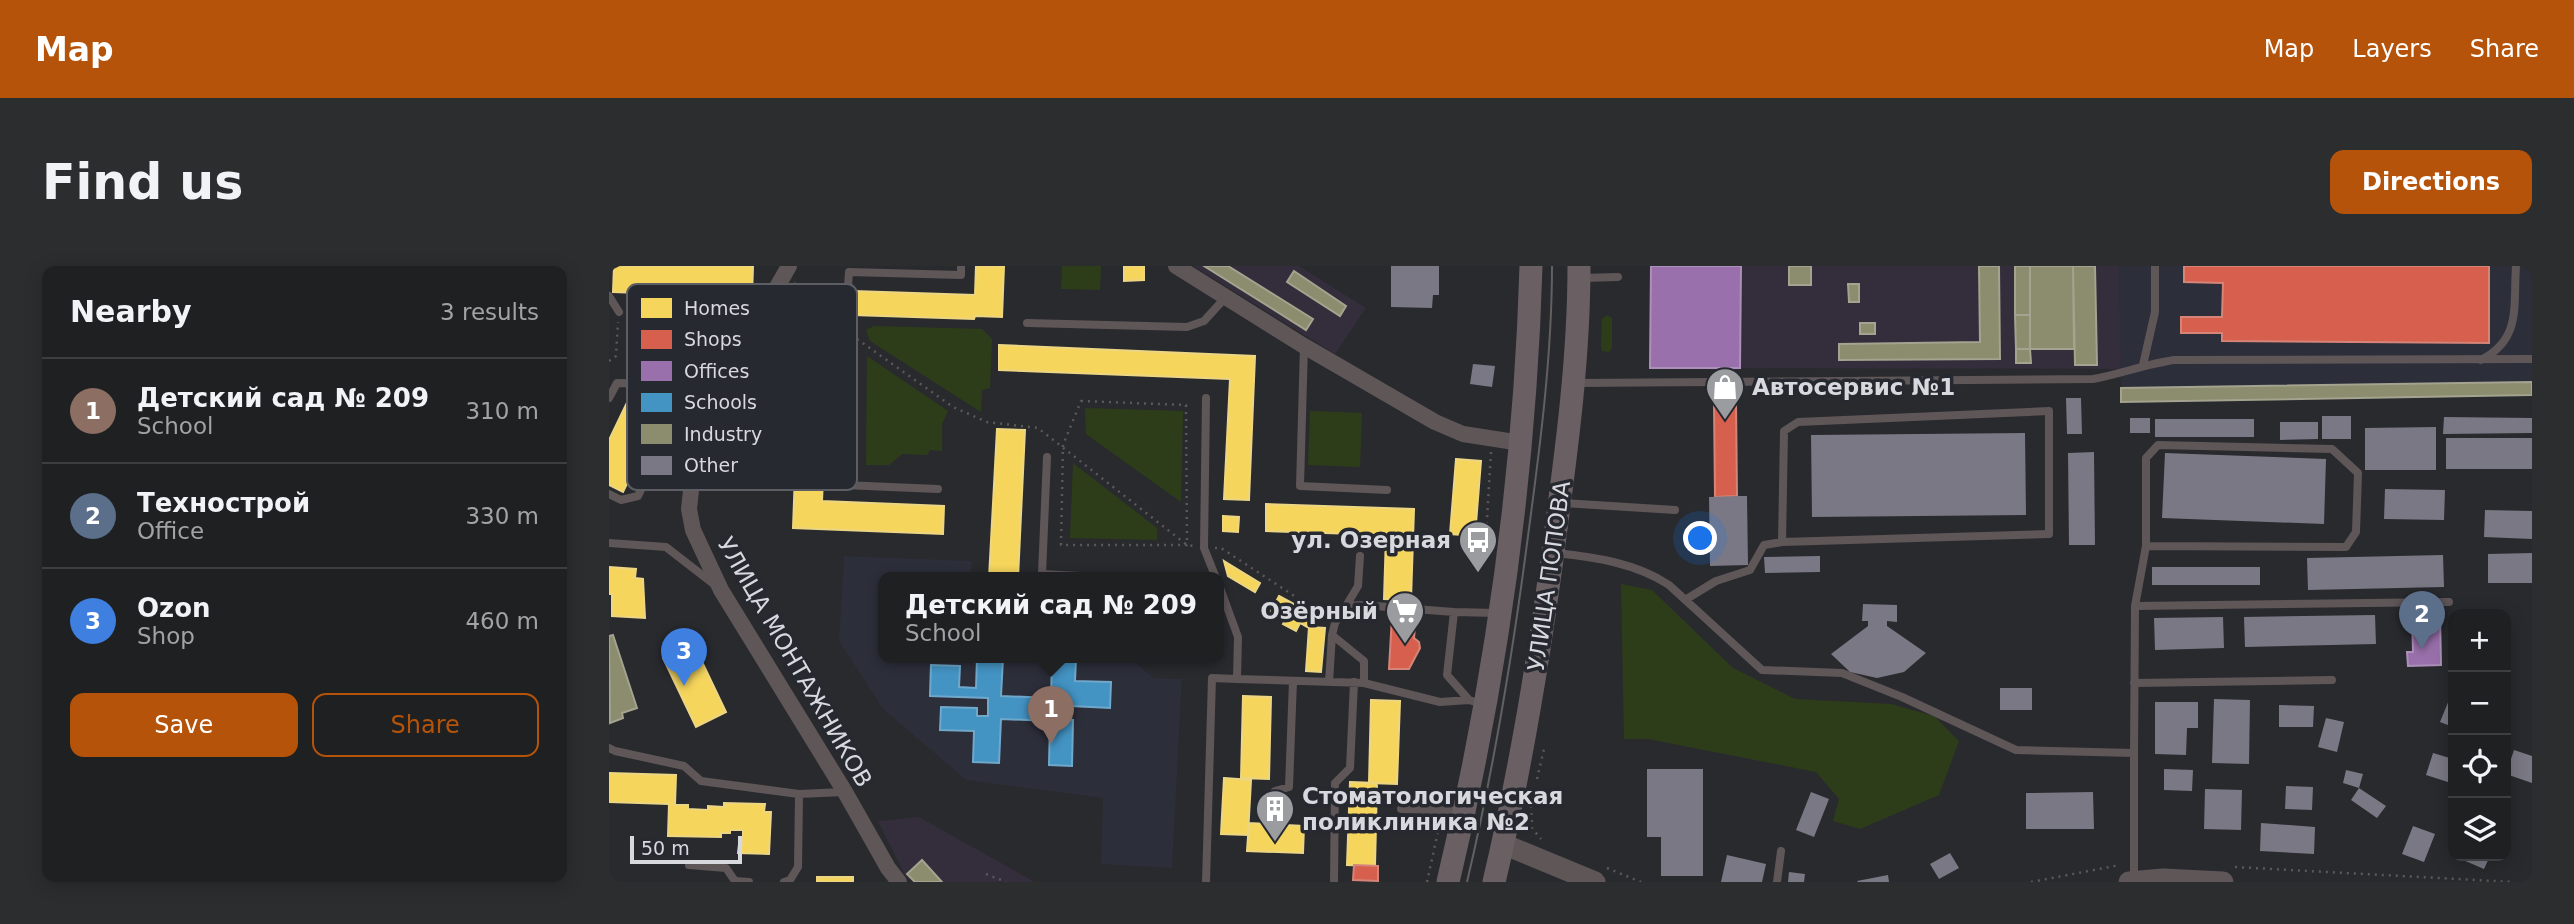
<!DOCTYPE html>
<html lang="en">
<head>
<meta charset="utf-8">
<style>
  :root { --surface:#1f2022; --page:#2c2d2f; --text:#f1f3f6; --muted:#a1a3a5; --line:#3c3e40; --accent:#b45309 }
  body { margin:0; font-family:"DejaVu Sans",sans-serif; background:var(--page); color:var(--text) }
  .controls { position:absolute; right:21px; bottom:21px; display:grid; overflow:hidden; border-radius:14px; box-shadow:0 4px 18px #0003 }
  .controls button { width:63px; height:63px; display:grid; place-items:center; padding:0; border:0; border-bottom:2px solid var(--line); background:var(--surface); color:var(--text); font:35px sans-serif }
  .scale { position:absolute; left:21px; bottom:18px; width:112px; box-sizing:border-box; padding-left:7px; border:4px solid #d8d9de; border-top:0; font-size:19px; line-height:24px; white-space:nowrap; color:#d8d9de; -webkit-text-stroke:5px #272930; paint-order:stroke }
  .you { position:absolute; left:1092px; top:273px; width:24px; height:24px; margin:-18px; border:5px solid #fff; border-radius:50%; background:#1a73e8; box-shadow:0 0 0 10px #1a73e833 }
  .badge { display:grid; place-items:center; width:46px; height:46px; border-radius:50%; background:var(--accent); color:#fff; font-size:23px; font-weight:700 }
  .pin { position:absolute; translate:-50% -58px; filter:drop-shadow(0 2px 4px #0008) }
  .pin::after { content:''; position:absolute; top:37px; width:24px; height:21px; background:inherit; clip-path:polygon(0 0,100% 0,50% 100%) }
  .popup { position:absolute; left:269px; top:306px; width:346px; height:91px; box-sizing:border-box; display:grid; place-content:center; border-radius:14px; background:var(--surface); filter:drop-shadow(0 2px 5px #0005); font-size:23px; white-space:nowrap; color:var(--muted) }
  .popup b { font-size:26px; color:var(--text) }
  .popup::after { content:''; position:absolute; left:50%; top:100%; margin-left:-14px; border:14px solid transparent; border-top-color:var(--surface) }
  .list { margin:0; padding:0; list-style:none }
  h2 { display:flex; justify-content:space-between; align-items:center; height:91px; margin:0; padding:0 28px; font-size:30px }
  h2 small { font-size:23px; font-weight:400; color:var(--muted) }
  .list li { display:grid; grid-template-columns:46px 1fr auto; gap:21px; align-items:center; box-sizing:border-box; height:105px; padding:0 28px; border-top:2px solid var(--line) }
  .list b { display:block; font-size:26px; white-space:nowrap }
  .list p { margin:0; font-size:23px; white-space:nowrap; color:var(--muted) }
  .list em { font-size:23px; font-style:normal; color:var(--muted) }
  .actions { display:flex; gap:14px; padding:21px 28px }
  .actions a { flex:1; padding:16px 0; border:2px solid var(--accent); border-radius:14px; text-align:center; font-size:24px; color:var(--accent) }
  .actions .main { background:var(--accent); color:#fff }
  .icon { flex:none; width:38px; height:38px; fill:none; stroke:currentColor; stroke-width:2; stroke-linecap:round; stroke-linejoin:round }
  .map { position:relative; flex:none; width:1923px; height:616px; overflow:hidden; border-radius:14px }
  header { display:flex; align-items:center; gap:42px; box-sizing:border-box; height:98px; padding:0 35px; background:var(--accent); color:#fff }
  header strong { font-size:33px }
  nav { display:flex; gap:38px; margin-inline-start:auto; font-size:24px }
  .intro { display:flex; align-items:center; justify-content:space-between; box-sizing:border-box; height:168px; padding:0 42px }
  h1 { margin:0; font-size:49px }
  .button { padding:18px 32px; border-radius:14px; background:var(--accent); color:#fff; font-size:24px; font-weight:700 }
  main { display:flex; gap:42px; padding:0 42px }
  aside { flex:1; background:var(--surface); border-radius:14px; box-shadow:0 4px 18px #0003 }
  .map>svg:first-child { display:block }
  .built { fill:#2c2e3a }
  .industrial { fill:#342d3b }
  .green { fill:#2e3d19 }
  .homes { fill:#f6d55c; stroke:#edd683; stroke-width:2 }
  .shops { fill:#d6604d; stroke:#d78478; stroke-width:2 }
  .offices { fill:#9970ab; stroke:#ac90ba; stroke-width:2 }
  .schools { fill:#4393c3; stroke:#70a8cb; stroke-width:2 }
  .industry { fill:#8c8c6e; stroke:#a3a390; stroke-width:2 }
  .building { fill:#7a7884 }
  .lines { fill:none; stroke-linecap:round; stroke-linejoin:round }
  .path { stroke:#5c585a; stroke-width:2.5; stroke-dasharray:2 5; stroke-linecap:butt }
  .service { stroke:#5f5658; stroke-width:8 }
  .minor { stroke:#5f5658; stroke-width:16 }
  .tertiary { stroke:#5f5658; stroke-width:21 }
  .secondary { stroke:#6a6063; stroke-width:23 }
  .tram { stroke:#626061; stroke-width:2 }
  .labels { text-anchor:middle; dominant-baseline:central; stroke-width:7; stroke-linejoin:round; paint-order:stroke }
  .poi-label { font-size:23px; font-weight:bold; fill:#d8d9de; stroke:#272930; text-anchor:start }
  .street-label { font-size:23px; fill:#d8d9de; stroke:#272930 }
  .key { fill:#272930; stroke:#5c5e64; stroke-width:2 }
  .key-label { font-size:19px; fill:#d8d9de }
</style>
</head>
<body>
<header>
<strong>Map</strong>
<nav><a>Map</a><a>Layers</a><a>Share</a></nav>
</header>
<div class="intro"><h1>Find us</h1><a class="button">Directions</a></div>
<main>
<aside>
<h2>Nearby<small>3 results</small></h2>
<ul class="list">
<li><span class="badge" style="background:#8d6e63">1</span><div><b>Детский сад № 209</b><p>School</p></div><em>310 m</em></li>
<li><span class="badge" style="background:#5c6f8a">2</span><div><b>Технострой</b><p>Office</p></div><em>330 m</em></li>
<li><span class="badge" style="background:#3f7fe0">3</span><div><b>Ozon</b><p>Shop</p></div><em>460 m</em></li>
</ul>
<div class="actions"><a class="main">Save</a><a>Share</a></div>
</aside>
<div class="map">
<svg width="1923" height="616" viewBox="0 0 1923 616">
  <rect width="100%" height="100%" fill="#292a2e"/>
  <path class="built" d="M1510 0H1923V116L1512 122Z
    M235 290 362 295V312H274V392H520L545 412 573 413 563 602 492 598 494 532 357 514 274 443 230 375Z"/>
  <path class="industrial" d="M584 0H690L757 42 726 88Z
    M1042 0H1510L1512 103 1041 102Z
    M310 551 424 615 425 616H303L295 607 269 555Z"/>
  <path class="green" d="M453 0H492L491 24 452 23Z
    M998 49 1003 52V82L1000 86 993 85 992 81 993 53Z
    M265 60 373 63 383 73 381 122 373 124 372 146 261 75 257 64Z
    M258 90 339 145 333 158V185L321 184 318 189 293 188 280 199H257Z
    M476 142 574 145 572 236 477 168Z
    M701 145 753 147 751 201 699 199Z
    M464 197 548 262V274L461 272Z
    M1012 318 1043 324 1124 402 1186 433 1282 438 1325 450 1350 475 1330 529 1251 563 1224 555 1230 533 1207 506 1039 473H1015Z"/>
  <path class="homes" d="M5 0H144L143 31 4 26Z
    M367 0H395L393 51 366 50 365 53 244 49 245 25 366 29Z
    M515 0H535V14L515 15Z
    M191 75 220 76 213 235 335 240 334 268 184 262Z
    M390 79 646 90 640 234 615 233 621 113 390 104Z
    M24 124 56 140 14 226 0 219V174Z
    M388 163 416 164 409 312H380Z
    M847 193 872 195 866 270 841 268Z
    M657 238 805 243 802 334 775 333 777 269 657 265Z
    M614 250 630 251 629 266 614 265Z
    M615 295 651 317 646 326 619 310Z
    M0 301 27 303 26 312 34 313 36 352 3 350V328H0Z
    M670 330 705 349 698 361 691 357 687 365 674 358 677 352 662 345Z
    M700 361 716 362 712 406 697 405Z
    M84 377 117 446 87 461 54 392Z
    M634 430 662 431 660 513 632 512Z
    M762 434 791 435 788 518 760 517Z
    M0 507 67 509 66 539H79V543L99 544V540L115 541V537L156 538 155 546H162L160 588 129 587 130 578 134 579V564H121V567H112V571L59 570 60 538 0 536Z
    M615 512 642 514 639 569 612 568Z
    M741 516 768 517 766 600 738 599Z
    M640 557 695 560 694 587 638 585Z
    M208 611H244V616H208Z"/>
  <path class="shops" d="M1575 0H1880V77L1613 75V67H1572V51H1613L1614 17 1575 16Z
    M1105 136H1127L1128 230 1106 231Z
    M783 350 807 351 805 372 810 376 811 382 800 403H780Z
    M745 599 769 600V615L744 614Z"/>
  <path class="offices" d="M1042 0H1132L1131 102H1041Z
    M1803 348H1831L1832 399 1799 400 1798 386H1804Z"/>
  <path class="schools" d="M368 392H394L392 430 442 432 443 392H467L466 415 502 416 501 442 462 440V435H452V453L464 454 463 500 440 499 441 455 392 453 390 497 364 496 365 465 331 464 332 441 368 442V450H379V432L321 430 322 399 351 400 350 421 367 422Z"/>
  <path class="industry" d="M595 0H619L704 53 697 64Z
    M1180 0H1202V19H1180Z
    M1370 0H1390L1391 93 1230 94V78L1371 76Z
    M1406 0H1421V49H1406Z
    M1421 0H1464L1465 83H1421Z
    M1464 0H1486L1488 99H1466Z
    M685 5 737 40 731 50 678 16Z
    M1239 18H1250V36H1240Z
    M1406 49H1421V83H1407Z
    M1251 57H1266V68H1251Z
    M1407 83H1421L1422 97H1407Z
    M1923 116V129L1512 136V122Z
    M4 369 28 442 13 447 14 452 1 457 0 370Z
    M313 594 333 616H306L298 608Z"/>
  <path class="building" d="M782 0H830V29H824L823 42 782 41Z
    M864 98 886 100 883 121 861 118Z
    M1457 132H1472L1473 168H1458Z
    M1713 150H1742V173H1713Z
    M1835 151 1923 152V167L1834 168Z
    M1521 152H1541V167H1521Z
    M1546 153H1645V171H1546Z
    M1671 156H1709V173L1671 174Z
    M1827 161V204H1756V162Z
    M1416 167 1417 249 1203 251 1202 169Z
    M1837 172H1923V203H1837Z
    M1485 186 1486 279H1460L1459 187Z
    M1556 187 1717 193 1715 258 1553 252Z
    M1776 223 1836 224 1835 254 1775 253Z
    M1128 230H1138L1139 299 1101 300 1100 231Z
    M1876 244 1923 245V273L1875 271Z
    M1923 287V317H1879V288Z
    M1834 289 1835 321 1699 324 1698 292Z
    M1211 290V306L1156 307 1155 291Z
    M1543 301H1651V319H1543Z
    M1254 338 1288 339V356L1278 355V360L1317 387 1295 406 1268 412 1241 406 1222 388 1259 360V355H1253Z
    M1766 349 1767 378 1636 381 1635 351Z
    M1614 351 1615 382 1546 384 1545 352Z
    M1391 422H1423V444H1391Z
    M1605 433 1641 434 1640 498 1603 497Z
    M1840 434 1844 435V461L1831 456Z
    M1546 436H1589V462H1578L1577 489 1546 488Z
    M1670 439 1705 440 1704 461H1670Z
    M1717 452 1735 456 1728 486 1709 481Z
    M1905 484 1923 490V517L1897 508Z
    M1824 487 1844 493 1842 517 1817 509Z
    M1038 503H1094V610H1052V571H1038Z
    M1555 503 1584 504 1583 525 1555 524Z
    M1737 504 1754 508 1750 522 1734 517Z
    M1677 520 1704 521 1703 544 1676 543Z
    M1750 522 1777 540 1768 552 1742 534Z
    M1596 523 1633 524 1632 564 1595 563Z
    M1202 526 1220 533 1205 571 1187 564Z
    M1484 526 1485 563H1417V527Z
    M1652 557 1706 561 1705 588 1651 585Z
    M1804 560 1826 568 1815 596 1793 588Z
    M1341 587 1350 602 1330 613 1321 598Z
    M1118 589 1157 598 1153 616H1112Z
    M1856 590H1881L1875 603 1854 594Z
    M1180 606 1196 608 1195 616H1179Z
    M1279 609 1280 616H1249L1248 615Z"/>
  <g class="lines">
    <path class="path" d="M185 17 224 53
      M21 46 120 48 139 42
      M248 73 344 141 378 156 429 162 578 279 586 280
      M0 95 7 90 9 56
      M472 135 577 139 578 279H452L454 179Z
      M606 282H612L716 350
      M876 286 882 186
      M928 513 935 483
      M922 540 923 562 932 573
      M1626 601 1903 616
      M998 602 1032 616
      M377 608 397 616
      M818 616 831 556
      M1422 616 1511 599"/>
    <path class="service" d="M973 12 1009 11
      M0 30 10 46
      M418 57 578 61 595 55 616 32
      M695 80 691 220 778 224
      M1872 94C1913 73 1904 40 1907 0
      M1534 99 1546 46V0
      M967 117 1484 113C1512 108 1537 98 1565 94L1923 93
      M0 132 8 117 122 119
      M597 132 595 282 607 312
      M438 191 433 308 509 312
      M329 223 234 219 236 64 240 6 352 9V0
      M0 228 12 234 29 230 82 118
      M954 237 1066 244
      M0 277 57 281 106 319
      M947 287C985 291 1027 297 1060 319L1153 404 1233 407 1293 431 1407 484 1525 487V614
      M610 319 629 371 628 413 755 417V395L723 369 726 357 737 340 753 339 845 346 888 347
      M1076 334 1107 315 1141 304 1155 279 1173 276 1440 268V145L1189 156 1175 165 1173 276
      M737 340 749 320 751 290
      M1526 340 1840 336
      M845 346 838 409 860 434
      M720 416 723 369
      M755 417 831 436 860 434 873 438
      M1525 417 1723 414
      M0 482 6 485 75 500 92 515 190 528
      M1525 487 1526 340 1537 280 1737 281 1747 266 1749 207 1723 183 1549 179 1537 192V280
      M666 525 680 521 684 415
      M792 543 852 545
      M80 599 117 602 126 615 140 616
      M175 616 181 614 189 601 190 528 235 526
      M597 616 603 412 628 413
      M725 616 726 517 741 502 745 416
      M1168 616 1172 585"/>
    <path class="minor" d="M180 0 159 37 84 206 80 243 84 264 112 324 236 526 279 602 290 616
      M567 0 695 80 826 156 854 168 912 177"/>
    <path class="tertiary" d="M894 578 986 616
      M1520 616 1554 613 1614 616"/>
    <path class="secondary" d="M839 616C887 415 916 207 922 0
      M885 616C912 502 931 386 946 270 958 181 970 90 970 0"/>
    <path class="tram" d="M858 616C885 502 904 386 919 270 931 181 943 90 943 0"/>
  </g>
  <defs>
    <symbol id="shop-pin" viewBox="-11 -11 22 30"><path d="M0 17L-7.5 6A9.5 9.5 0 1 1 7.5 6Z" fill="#9b9ca0" stroke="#272930"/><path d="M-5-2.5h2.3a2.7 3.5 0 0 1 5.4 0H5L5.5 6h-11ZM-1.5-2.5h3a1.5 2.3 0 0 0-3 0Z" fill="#fff"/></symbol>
    <symbol id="bus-pin" viewBox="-11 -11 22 30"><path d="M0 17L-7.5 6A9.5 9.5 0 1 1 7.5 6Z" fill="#9b9ca0" stroke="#272930"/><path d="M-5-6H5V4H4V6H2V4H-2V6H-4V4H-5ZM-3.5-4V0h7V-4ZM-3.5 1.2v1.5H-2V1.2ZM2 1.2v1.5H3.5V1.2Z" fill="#fff"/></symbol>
    <symbol id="supermarket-pin" viewBox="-11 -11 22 30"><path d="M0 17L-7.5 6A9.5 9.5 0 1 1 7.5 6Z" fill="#9b9ca0" stroke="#272930"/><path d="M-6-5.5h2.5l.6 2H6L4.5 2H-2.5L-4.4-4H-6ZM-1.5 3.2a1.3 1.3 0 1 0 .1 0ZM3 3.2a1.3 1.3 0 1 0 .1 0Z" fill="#fff"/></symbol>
    <symbol id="building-pin" viewBox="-11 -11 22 30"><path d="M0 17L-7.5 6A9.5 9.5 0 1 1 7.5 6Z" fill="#9b9ca0" stroke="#272930"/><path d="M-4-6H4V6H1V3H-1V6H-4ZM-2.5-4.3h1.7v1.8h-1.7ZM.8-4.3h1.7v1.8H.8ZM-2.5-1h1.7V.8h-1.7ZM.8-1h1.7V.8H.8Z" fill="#fff"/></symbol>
  </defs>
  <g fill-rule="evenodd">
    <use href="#shop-pin" x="1094" y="99" width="44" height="60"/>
    <use href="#bus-pin" x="847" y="252" width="44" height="60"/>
    <use href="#supermarket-pin" x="774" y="323" width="44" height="60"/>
    <use href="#building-pin" x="644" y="521" width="44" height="60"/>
  </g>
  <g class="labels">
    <g class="poi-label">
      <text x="1143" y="121">Автосервис №1</text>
      <text x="842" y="274" text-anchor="end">ул. Озерная</text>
      <text x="769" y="345" text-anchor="end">Озёрный</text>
      <text x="693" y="530">Стоматологическая<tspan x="693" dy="26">поликлиника №2</tspan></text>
    </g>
    <g class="street-label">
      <text transform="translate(940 310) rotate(-82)">УЛИЦА ПОПОВА</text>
      <text transform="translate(186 396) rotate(60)">УЛИЦА МОНТАЖНИКОВ</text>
    </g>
  </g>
  <rect x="18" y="18" width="230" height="206" rx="10" class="key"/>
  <rect x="32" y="32" width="31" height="20" fill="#f6d55c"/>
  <rect x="32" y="64" width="31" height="19" fill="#d6604d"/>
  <rect x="32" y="95" width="31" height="20" fill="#9970ab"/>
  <rect x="32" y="127" width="31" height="19" fill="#4393c3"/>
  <rect x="32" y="158" width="31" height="20" fill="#8c8c6e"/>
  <rect x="32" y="190" width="31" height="19" fill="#7a7884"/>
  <g class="key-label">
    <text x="75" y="49">Homes</text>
    <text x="75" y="80">Shops</text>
    <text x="75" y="112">Offices</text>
    <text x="75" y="143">Schools</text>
    <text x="75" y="175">Industry</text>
    <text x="75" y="206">Other</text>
  </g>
</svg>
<div class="controls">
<button>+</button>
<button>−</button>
<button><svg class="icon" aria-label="locate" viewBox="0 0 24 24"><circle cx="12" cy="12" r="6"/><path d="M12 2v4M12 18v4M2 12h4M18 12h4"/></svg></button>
<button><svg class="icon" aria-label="layers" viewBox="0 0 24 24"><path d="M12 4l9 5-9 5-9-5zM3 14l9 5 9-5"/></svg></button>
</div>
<div class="scale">50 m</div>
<div class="you"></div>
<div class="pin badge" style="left:442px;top:478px;background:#8d6e63">1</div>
<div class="popup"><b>Детский сад № 209</b>School</div>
<div class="pin badge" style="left:1813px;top:383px;background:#5c6f8a">2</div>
<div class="pin badge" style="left:75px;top:420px;background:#3f7fe0">3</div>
</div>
</main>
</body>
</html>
